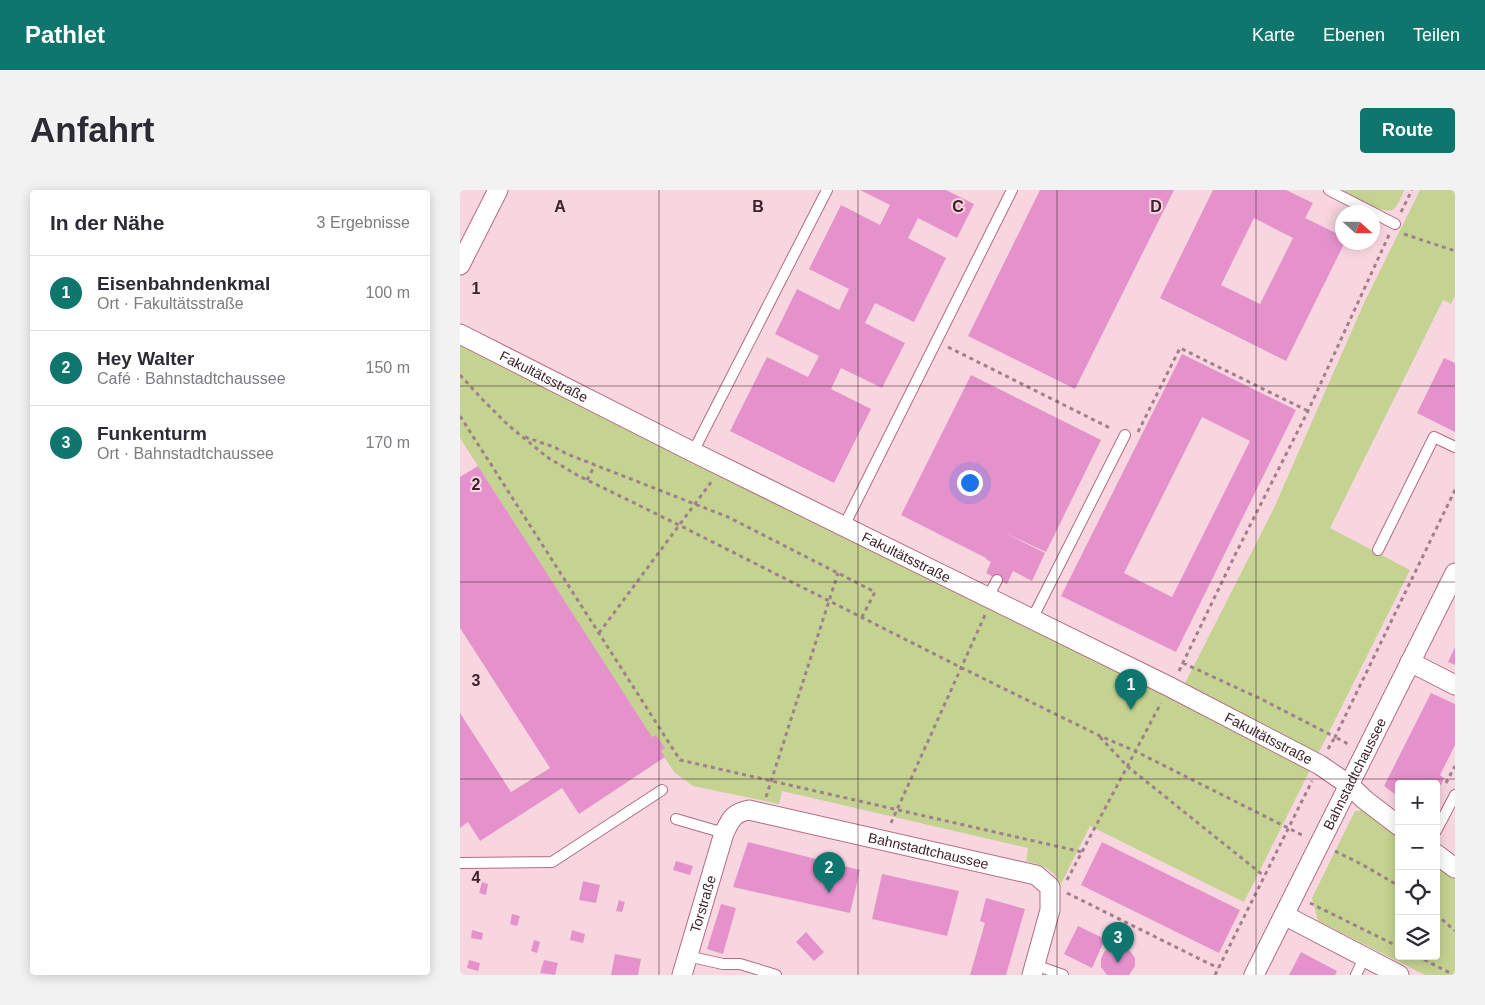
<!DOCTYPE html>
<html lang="de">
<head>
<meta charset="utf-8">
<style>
  :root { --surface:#fff; --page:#f2f2f3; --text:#2b2b33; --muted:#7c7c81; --line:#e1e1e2; --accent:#0f766e }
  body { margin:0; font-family:Arial,sans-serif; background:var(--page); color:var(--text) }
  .controls { position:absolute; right:15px; bottom:15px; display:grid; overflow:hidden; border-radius:5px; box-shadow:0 2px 12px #0003 }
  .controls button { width:45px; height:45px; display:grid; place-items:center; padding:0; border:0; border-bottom:1px solid var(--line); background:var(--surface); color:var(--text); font:25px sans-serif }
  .compass { position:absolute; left:875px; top:15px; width:45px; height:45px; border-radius:50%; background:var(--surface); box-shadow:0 2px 12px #0003; rotate:111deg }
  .you { position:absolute; left:509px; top:292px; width:18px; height:18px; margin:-12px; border:4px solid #fff; border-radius:50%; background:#1a73e8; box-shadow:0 0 0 8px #1a73e833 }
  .badge { display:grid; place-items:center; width:32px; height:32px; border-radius:50%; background:var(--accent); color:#fff; font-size:16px; font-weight:700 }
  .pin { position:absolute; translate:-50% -41px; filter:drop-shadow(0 1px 2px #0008) }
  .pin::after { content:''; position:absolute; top:26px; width:18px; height:15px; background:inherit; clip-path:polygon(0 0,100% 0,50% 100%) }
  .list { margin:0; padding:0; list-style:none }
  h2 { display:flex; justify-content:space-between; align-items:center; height:65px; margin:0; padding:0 20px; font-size:21px }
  h2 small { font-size:16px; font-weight:400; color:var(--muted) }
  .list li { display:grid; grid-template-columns:32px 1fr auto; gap:15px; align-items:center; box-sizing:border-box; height:75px; padding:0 20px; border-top:1px solid var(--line) }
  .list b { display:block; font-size:19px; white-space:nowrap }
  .list p { margin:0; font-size:16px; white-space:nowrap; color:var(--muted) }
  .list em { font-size:16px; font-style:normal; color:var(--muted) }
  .icon { flex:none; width:28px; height:28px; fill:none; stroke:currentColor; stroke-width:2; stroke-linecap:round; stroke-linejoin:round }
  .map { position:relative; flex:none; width:995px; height:785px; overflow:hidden; border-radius:5px }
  header { display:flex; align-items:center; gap:30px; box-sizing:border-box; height:70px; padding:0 25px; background:var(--accent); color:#fff }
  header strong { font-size:24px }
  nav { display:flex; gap:28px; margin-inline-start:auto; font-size:18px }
  .intro { display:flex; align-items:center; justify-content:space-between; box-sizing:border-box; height:120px; padding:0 30px }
  h1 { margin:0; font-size:35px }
  .button { padding:12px 22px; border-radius:5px; background:var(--accent); color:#fff; font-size:18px; font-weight:700 }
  main { display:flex; gap:30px; padding:0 30px }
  aside { flex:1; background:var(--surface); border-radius:5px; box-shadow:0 2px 12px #0003 }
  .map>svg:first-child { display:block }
  .green { fill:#c4d391 }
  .building { fill:#e592cc; fill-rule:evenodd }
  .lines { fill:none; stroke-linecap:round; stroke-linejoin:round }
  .lane-casing { stroke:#b46b84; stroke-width:12 }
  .street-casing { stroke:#b46b84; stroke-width:21 }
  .path { stroke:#a0808a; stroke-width:3; stroke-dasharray:4 4; stroke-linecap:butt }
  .lane { stroke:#fff; stroke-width:10 }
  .street { stroke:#fff; stroke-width:19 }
  .grid { fill:none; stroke:#3f212b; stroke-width:1; stroke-opacity:0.55 }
  .labels { text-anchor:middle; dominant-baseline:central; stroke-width:4; stroke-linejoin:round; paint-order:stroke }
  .street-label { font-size:14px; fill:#3f212b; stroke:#f8d6e0 }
  .grid-label { font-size:16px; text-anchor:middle; font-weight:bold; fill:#3f212b; stroke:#f8d6e0; stroke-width:4; stroke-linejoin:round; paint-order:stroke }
</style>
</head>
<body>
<header>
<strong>Pathlet</strong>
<nav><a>Karte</a><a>Ebenen</a><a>Teilen</a></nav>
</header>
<div class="intro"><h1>Anfahrt</h1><a class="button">Route</a></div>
<main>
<aside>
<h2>In der Nähe<small>3 Ergebnisse</small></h2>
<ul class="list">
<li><span class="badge">1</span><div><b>Eisenbahndenkmal</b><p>Ort · Fakultätsstraße</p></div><em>100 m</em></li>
<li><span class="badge">2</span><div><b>Hey Walter</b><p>Café · Bahnstadtchaussee</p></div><em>150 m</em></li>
<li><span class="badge">3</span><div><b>Funkenturm</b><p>Ort · Bahnstadtchaussee</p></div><em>170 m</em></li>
</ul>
</aside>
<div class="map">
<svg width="995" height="785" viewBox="0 0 995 785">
  <rect width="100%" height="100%" fill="#f8d6e0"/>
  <path class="green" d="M885 0H944C941 7 938 17 932 20 924 24 896 8 887 4L885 2Z
    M960 0H995V106L991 114 983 110 870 338 950 380 784 712 630 636 601 694C593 679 582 675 566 671L568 658 322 601 319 614 233 596 214 582 0 248V155L355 333 716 511 814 318 904 113Z
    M904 620 939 646V766H976V675L995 689V785H965L858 731 852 708 895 621Z"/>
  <path class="building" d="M400 0H486L514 14 497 48 458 28 448 48 486 68 454 132 415 113 405 133 445 153 422 198 381 178 371 199 411 219 374 293 270 241 307 167 348 187 359 166 315 144 337 99 379 120 389 99 349 79 381 15 420 35 430 15Z
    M580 0H714L615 199 508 146Z
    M753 0H826L853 13 845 28 882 46V52H885L826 171 700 108ZM794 28 833 48 800 114 761 95Z
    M722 164 836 220 716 462 601 406ZM742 227 790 251 712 407 664 383Z
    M984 168 995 173V242L957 223Z
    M511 185 641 250 586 362 545 343 585 363 572 391 553 381 547 394 526 383 531 372 526 369V368L441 325Z
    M18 276 192 547 196 545 205 558 201 561 205 567 119 624 102 598 20 651 8 632 0 638V523L51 602 90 578 0 438V287Z
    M995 457V475L988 472Z
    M971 503 995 514V555L980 585 984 588 981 595 976 593 939 594V607L924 596Z
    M288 652 400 680 390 723 273 697Z
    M642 652 780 720 759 763 621 695Z
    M216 671 233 676 230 685 213 680Z
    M422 684 499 701 487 746 412 729Z
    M123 691 140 695 136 713 119 710Z
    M22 692 28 694 26 705 19 703Z
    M526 708 565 719 546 785H510L525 733 520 731Z
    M159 710 165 712 162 722 156 721Z
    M261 714 276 718 263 764 247 759Z
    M52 724 60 726 57 736 50 734Z
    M618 736 645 749 632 778 604 764Z
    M12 740 23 743 22 750 11 748Z
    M112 740 125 744 123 753 110 750Z
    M346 742 364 762 354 771 336 752Z
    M74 750 80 752 77 763 71 761Z
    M657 756 665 757 671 762 675 768V776L669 785H647L641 777V769L644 762 650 757Z
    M841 762 877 781 875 785H829Z
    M155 764 181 769 178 785H151Z
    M9 770 20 773 18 781 7 778Z
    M84 770 98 773 95 785 80 783Z"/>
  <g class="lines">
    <defs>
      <path id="lane" d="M869 0 935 34
        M233 262 367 0
        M384 336 552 0
        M918 360 974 247 995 257
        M528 407 537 390
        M572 429 665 245
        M216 629 264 643
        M976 641 995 605
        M0 673 92 672 202 600
        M227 766 263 774H280L316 785
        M575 775 603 785
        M896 785 904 768"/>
      <g id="street">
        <path d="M0 75 38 0"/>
        <path id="s1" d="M0 144 233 262 710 497 860 575 889 595 905 610 939 636"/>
        <path d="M950 472 995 495"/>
        <path d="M976 664 995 678"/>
        <path d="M824 725 939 785"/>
        <path id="s2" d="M222 785 264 643C271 629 273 623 289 620L576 685 590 697V720L572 785"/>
        <path id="s3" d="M794 785 995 383"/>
      </g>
    </defs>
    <use href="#lane" class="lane-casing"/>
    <use href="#street" class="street-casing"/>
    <path class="path" d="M941 22 952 0
      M944 44 995 61
      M488 157 652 239
      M0 185 23 210 48 235 87 267 117 285 219 335 502 478 638 545 675 561 844 646
      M0 226 220 570 622 662
      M678 242 720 158 848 221
      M65 247 94 257 107 264 268 327 415 402 402 427
      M127 290 135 275
      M139 443 252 291
      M723 473 801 509 875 547 995 300
      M719 481 776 363 848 221 929 45
      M640 547 667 576 804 686
      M868 559 875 547 890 555
      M986 593 995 576
      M306 607 378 383
      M431 633 525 425
      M875 661 903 675 939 696
      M607 690 701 513
      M607 703 758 778
      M850 713 939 757
      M976 724 995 741
      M957 766 994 785
      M755 785 852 591"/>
    <use href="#lane" class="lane"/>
    <use href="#street" class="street"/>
  </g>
  <path class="grid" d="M199 0V785M398 0V785M597 0V785M796 0V785M0 196H995M0 392H995M0 589H995"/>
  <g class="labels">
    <g class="street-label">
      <text stroke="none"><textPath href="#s1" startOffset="94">Fakultätsstraße</textPath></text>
      <text stroke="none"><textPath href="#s1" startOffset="499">Fakultätsstraße</textPath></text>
      <text stroke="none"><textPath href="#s1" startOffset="904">Fakultätsstraße</textPath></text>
      <text stroke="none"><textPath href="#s3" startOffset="225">Bahnstadtchaussee</textPath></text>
      <text stroke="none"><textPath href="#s2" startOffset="368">Bahnstadtchaussee</textPath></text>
      <text stroke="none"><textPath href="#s2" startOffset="74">Torstraße</textPath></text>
    </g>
  </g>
  <g class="grid-label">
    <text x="100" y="22">A</text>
    <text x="298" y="22">B</text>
    <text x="498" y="22">C</text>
    <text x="696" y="22">D</text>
    <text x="16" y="104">1</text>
    <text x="16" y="300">2</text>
    <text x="16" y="496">3</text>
    <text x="16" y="693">4</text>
  </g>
</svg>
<div class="controls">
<button>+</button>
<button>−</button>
<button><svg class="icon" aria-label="locate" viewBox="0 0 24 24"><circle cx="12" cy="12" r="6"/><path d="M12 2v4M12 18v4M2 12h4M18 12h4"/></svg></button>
<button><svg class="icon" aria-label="layers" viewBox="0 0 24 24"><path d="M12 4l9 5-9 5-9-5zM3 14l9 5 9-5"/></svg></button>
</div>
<svg class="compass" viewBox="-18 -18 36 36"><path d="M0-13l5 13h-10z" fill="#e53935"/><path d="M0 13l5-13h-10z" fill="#7c7c81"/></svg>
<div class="you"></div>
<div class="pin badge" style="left:671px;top:520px">1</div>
<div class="pin badge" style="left:369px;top:703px">2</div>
<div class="pin badge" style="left:658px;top:773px">3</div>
</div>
</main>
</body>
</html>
